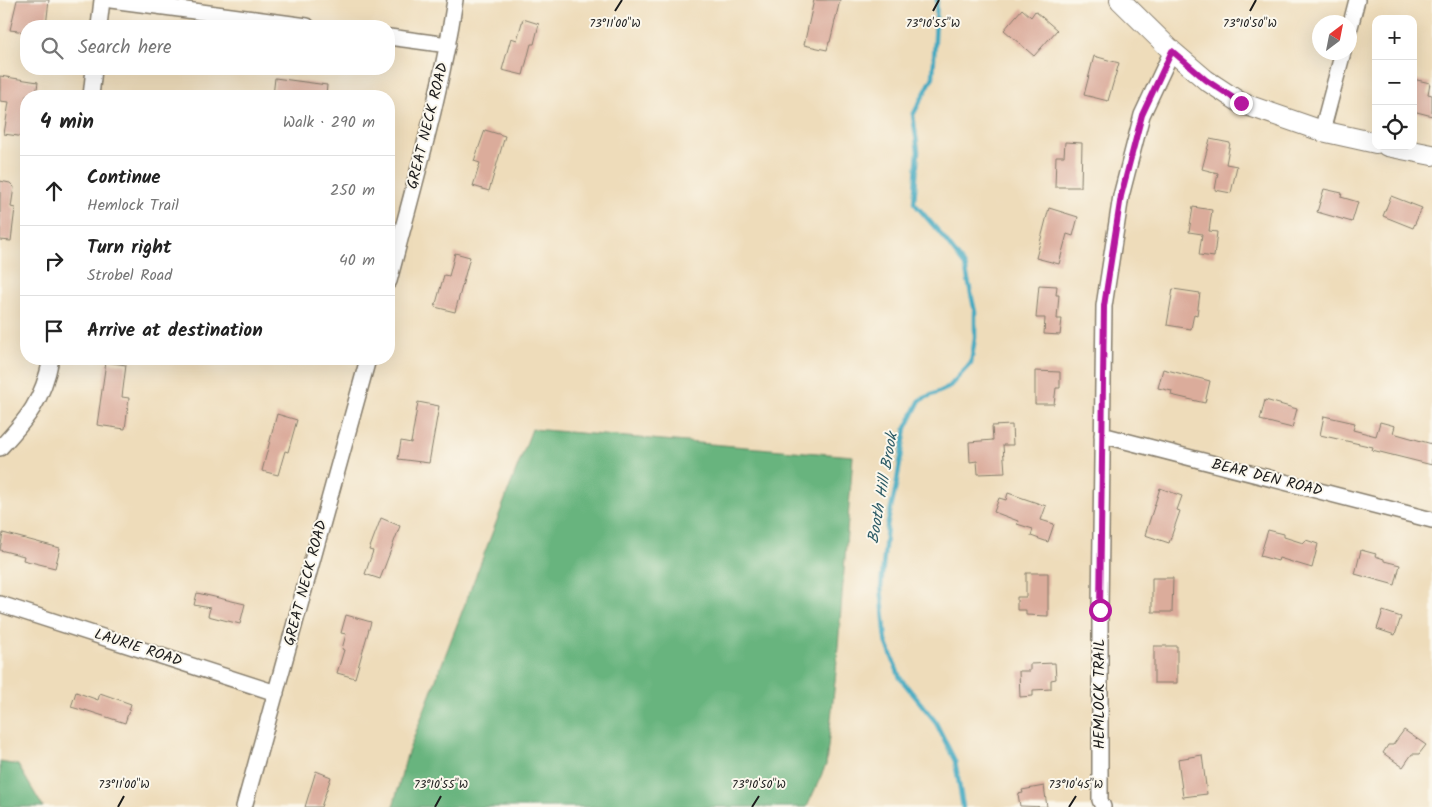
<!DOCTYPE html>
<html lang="en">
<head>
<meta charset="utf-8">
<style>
  :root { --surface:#fff; --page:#f6f6f6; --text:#222; --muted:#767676; --line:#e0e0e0 }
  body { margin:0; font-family:Kalam,sans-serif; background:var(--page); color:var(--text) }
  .controls { position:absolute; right:15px; top:15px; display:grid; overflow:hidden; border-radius:10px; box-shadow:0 5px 20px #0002 }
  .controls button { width:45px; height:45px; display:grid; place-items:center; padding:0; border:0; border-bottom:1px solid var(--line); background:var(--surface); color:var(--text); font:25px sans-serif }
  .compass { position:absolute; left:1312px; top:15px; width:45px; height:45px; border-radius:50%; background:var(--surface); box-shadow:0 5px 20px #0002; rotate:32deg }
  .stop { position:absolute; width:15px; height:15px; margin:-11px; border:4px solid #b5179e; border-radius:50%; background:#fff }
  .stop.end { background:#b5179e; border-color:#fff; box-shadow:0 1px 5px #0008 }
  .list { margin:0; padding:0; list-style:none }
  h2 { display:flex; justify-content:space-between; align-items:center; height:65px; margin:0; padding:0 20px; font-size:21px }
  h2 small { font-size:16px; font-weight:400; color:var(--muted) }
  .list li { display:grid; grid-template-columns:32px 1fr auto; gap:15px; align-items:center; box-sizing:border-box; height:70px; padding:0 20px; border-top:1px solid var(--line) }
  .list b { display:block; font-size:19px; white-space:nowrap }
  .list p { margin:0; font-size:16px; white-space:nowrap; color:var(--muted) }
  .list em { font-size:16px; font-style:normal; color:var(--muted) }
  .icon { flex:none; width:28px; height:28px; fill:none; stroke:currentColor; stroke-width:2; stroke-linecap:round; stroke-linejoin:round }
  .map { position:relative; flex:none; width:1432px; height:807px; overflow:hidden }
  .search { position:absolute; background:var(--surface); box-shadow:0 5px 20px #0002; left:20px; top:20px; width:375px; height:55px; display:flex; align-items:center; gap:12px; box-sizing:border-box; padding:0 18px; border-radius:20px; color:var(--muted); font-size:19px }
  .panel { position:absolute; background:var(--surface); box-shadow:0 5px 20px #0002; left:20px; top:90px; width:375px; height:275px; border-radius:20px }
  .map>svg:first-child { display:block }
  .forest { fill:#67b47e; stroke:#42684d }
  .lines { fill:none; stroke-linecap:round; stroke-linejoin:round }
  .stream { stroke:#40a8c0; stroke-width:4.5 }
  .building { fill:#dbac9b }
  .minor-casing { stroke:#857c6b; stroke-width:18 }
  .tertiary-casing { stroke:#857c6b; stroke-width:22 }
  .minor { stroke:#fff; stroke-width:15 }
  .tertiary { stroke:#fff; stroke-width:20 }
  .route { stroke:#b5179e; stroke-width:6 }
  .ticks { fill:none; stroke:#1c1c1c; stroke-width:2 }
  .labels { text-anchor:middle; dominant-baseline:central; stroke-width:4; stroke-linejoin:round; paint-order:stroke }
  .street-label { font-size:15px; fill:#1c1c1c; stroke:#fbf7ec }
  .water-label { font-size:16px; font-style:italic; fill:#2c5b66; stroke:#fbf7ec }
  .ticks-label { font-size:12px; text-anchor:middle; fill:#1c1c1c; stroke:#fbf7ec; stroke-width:4; stroke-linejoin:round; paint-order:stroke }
</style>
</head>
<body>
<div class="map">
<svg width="1432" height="807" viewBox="0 0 1432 807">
  <rect width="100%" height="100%" fill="#fbf7ec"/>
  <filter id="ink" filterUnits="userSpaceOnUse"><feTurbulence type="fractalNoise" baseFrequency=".02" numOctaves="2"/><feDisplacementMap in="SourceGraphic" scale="10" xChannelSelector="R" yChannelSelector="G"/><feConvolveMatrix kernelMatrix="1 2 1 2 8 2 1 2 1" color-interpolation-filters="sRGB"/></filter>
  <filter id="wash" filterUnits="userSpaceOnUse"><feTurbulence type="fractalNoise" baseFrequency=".0096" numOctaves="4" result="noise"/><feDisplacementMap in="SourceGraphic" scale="20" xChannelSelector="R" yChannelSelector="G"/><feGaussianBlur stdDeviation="1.12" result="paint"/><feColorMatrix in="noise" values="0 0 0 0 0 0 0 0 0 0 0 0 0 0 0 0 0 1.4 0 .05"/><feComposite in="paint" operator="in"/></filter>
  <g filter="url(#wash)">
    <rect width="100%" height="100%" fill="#eedcba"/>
    <path class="forest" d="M532 429 853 456 836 672 826 765 807 807H393L407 755Z
      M0 762 18 765 43 807H0Z"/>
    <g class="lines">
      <path class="stream" d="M937 0 933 77 913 115 918 151 914 203 939 232 965 266 975 312V338L971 363 948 388 920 400 906 428 896 486 887 526 881 587 886 641 900 678 935 721 955 761 963 807"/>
    </g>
    <g id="blocks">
      <path class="building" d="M17 0H49L46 26H26V32L10 30Z
        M814 0H840L830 42H829L827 50 804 45Z
        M1022 9 1031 17 1035 11 1057 30 1034 56 1004 30Z
        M523 19 539 24 534 44H531L523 75 502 70 511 38 517 40Z
        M1094 56 1119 63 1108 101 1084 95Z
        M0 76 38 82 36 96H26L25 137 4 134 9 102 0 101Z
        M275 78 327 85 326 96H273Z
        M1413 79 1430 83 1428 94 1432 95V116L1413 111Z
        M485 130 505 136 489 191 473 186 480 163 474 161Z
        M1210 139 1230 143 1226 164 1237 166 1231 193 1215 190 1218 173 1202 169Z
        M1065 142 1082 143 1081 187H1055L1056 156H1064Z
        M0 181 10 183 14 187 11 207 15 208 11 241 0 240Z
        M1324 189 1342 193 1341 197 1358 202 1352 222 1317 212Z
        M1391 196 1422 208 1413 228 1383 216Z
        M1193 207 1212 210 1209 231 1217 232 1214 257 1199 255 1202 234 1189 232Z
        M1049 208 1078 217 1073 236 1067 234 1059 264 1036 258Z
        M455 253 470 257 455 312 435 307 444 275 449 276Z
        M1039 285 1057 286 1056 295H1059L1057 319H1062L1060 335 1044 334 1045 318H1036Z
        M1173 289 1200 293 1197 315 1194 314 1191 329 1167 325Z
        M106 362 126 365 122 397 129 398 125 429 97 425Z
        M1163 369 1210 381 1205 403 1171 395 1172 391 1158 388Z
        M1035 371 1060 372V388H1056L1054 404H1035Z
        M1265 400 1297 409 1292 428 1260 420Z
        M418 402 439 406 429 463 398 459 401 441 411 443Z
        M277 414 297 420 288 452 285 451 278 475 262 471Z
        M1324 416 1355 423 1353 430 1376 436 1380 422 1395 426 1393 433 1432 444V465L1372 450 1373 447 1320 435Z
        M1012 425 1013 445H1003L1005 473 978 474 977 461 970 462 969 442 993 440 992 426Z
        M1160 488 1182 496 1177 510 1180 511 1169 543 1145 535Z
        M1008 493 1046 506 1041 520 1054 524 1048 542 1031 536 1033 529 1017 524 1018 521 994 512 999 498 1006 500Z
        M381 518 400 526 380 579 365 574 373 551 369 550Z
        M1268 530 1284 534V537L1303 543 1306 540 1318 544 1312 568 1279 558 1278 561 1260 556Z
        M3 533 60 548 55 568 23 560 24 556 0 550Z
        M1361 550 1376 554 1375 556 1384 559V561L1400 565 1395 585 1355 574Z
        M1026 573H1048V616L1026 615V610H1017V597H1026Z
        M1152 578H1173L1172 612H1152Z
        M197 593 245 604 240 624 208 616 210 608 194 605Z
        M1383 611 1401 617 1395 635 1377 629Z
        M346 615 371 622 355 678 337 673 344 650 342 649 346 634 341 633Z
        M1154 646H1177V683H1154Z
        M1055 663 1056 679 1051 680V689L1033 690V696L1020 697 1019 671H1030V664Z
        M76 692 98 700 100 693 131 704 125 723 85 710V711L71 707Z
        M1404 730 1426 745 1419 754H1412L1403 767 1383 753 1388 745H1393Z
        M1202 755 1207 794 1183 797 1178 759Z
        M316 771 331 777 321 807H305Z
        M1044 786 1047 807 1020 806 1018 794 1023 793 1022 790Z"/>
    </g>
  </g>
  <g filter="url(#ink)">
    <use href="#blocks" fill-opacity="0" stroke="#857c6b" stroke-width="1"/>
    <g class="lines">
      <defs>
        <path id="minor" d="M111 0 307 26
          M99 26 102 0
          M1350 27 1357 0
          M389 37 448 45
          M91 96 94 69
          M1322 131 1343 52
          M389 281C413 188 441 95 455 0
          M1102 435 1432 520
          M0 448C28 418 43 400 51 359
          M0 604 276 693
          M244 807 368 359
          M1103 807 1100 800V610L1104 306 1121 196 1142 115 1172 51"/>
        <path id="tertiary" d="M1120 0 1172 51 1206 80 1241 103 1322 131 1376 143
          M1387 146 1432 155"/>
      </defs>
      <use href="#minor" class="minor-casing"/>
      <use href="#tertiary" class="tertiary-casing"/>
      <use href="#minor" class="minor"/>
      <use href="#tertiary" class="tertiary"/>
    </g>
  </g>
  <g class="lines" filter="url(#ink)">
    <path class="route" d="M1100 610 1104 306 1121 196 1142 115 1172 51 1206 80 1241 103"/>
  </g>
  <path class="ticks" d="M615 11 622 0M933 11 939 0M1250 11 1256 0M118 807 124 796M435 807 441 796M752 807 759 796M1069 807 1076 796"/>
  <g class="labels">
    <g class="street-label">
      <text transform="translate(428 126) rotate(-76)">GREAT NECK ROAD</text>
      <text transform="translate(1267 478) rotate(14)">BEAR DEN ROAD</text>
      <text transform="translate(306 583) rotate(-75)">GREAT NECK ROAD</text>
      <text transform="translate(138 648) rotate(18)">LAURIE ROAD</text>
      <text transform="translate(1100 694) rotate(-90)">HEMLOCK TRAIL</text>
    </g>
    <g class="water-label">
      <text transform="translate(883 488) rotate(-80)">Booth Hill Brook</text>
    </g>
  </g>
  <g class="ticks-label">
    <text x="615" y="27">73°11'00"W</text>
    <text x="933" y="27">73°10'55"W</text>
    <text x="1250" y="27">73°10'50"W</text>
    <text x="124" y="788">73°11'00"W</text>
    <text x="441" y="788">73°10'55"W</text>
    <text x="759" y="788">73°10'50"W</text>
    <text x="1076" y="788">73°10'45"W</text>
  </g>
</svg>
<div class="controls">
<button>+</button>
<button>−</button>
<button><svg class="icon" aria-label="locate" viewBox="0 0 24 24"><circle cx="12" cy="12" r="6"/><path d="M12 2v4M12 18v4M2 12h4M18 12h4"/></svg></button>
</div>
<svg class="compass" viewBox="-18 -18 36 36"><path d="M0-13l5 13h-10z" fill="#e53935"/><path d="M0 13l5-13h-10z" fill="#767676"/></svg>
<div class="stop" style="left:1100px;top:610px"></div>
<div class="stop end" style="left:1241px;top:103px"></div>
<div class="search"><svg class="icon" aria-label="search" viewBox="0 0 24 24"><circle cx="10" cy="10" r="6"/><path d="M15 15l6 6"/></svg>Search here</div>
<section class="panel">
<h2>4 min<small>Walk · 290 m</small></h2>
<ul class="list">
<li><svg class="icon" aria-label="ahead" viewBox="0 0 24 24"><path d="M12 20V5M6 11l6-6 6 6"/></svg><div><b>Continue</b><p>Hemlock Trail</p></div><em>250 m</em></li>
<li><svg class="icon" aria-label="right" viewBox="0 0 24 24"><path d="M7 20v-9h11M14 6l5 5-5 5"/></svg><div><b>Turn right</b><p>Strobel Road</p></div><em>40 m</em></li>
<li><svg class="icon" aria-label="arrive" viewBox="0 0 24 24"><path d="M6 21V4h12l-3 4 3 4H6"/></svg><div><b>Arrive at destination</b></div></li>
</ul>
</section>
</div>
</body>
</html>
